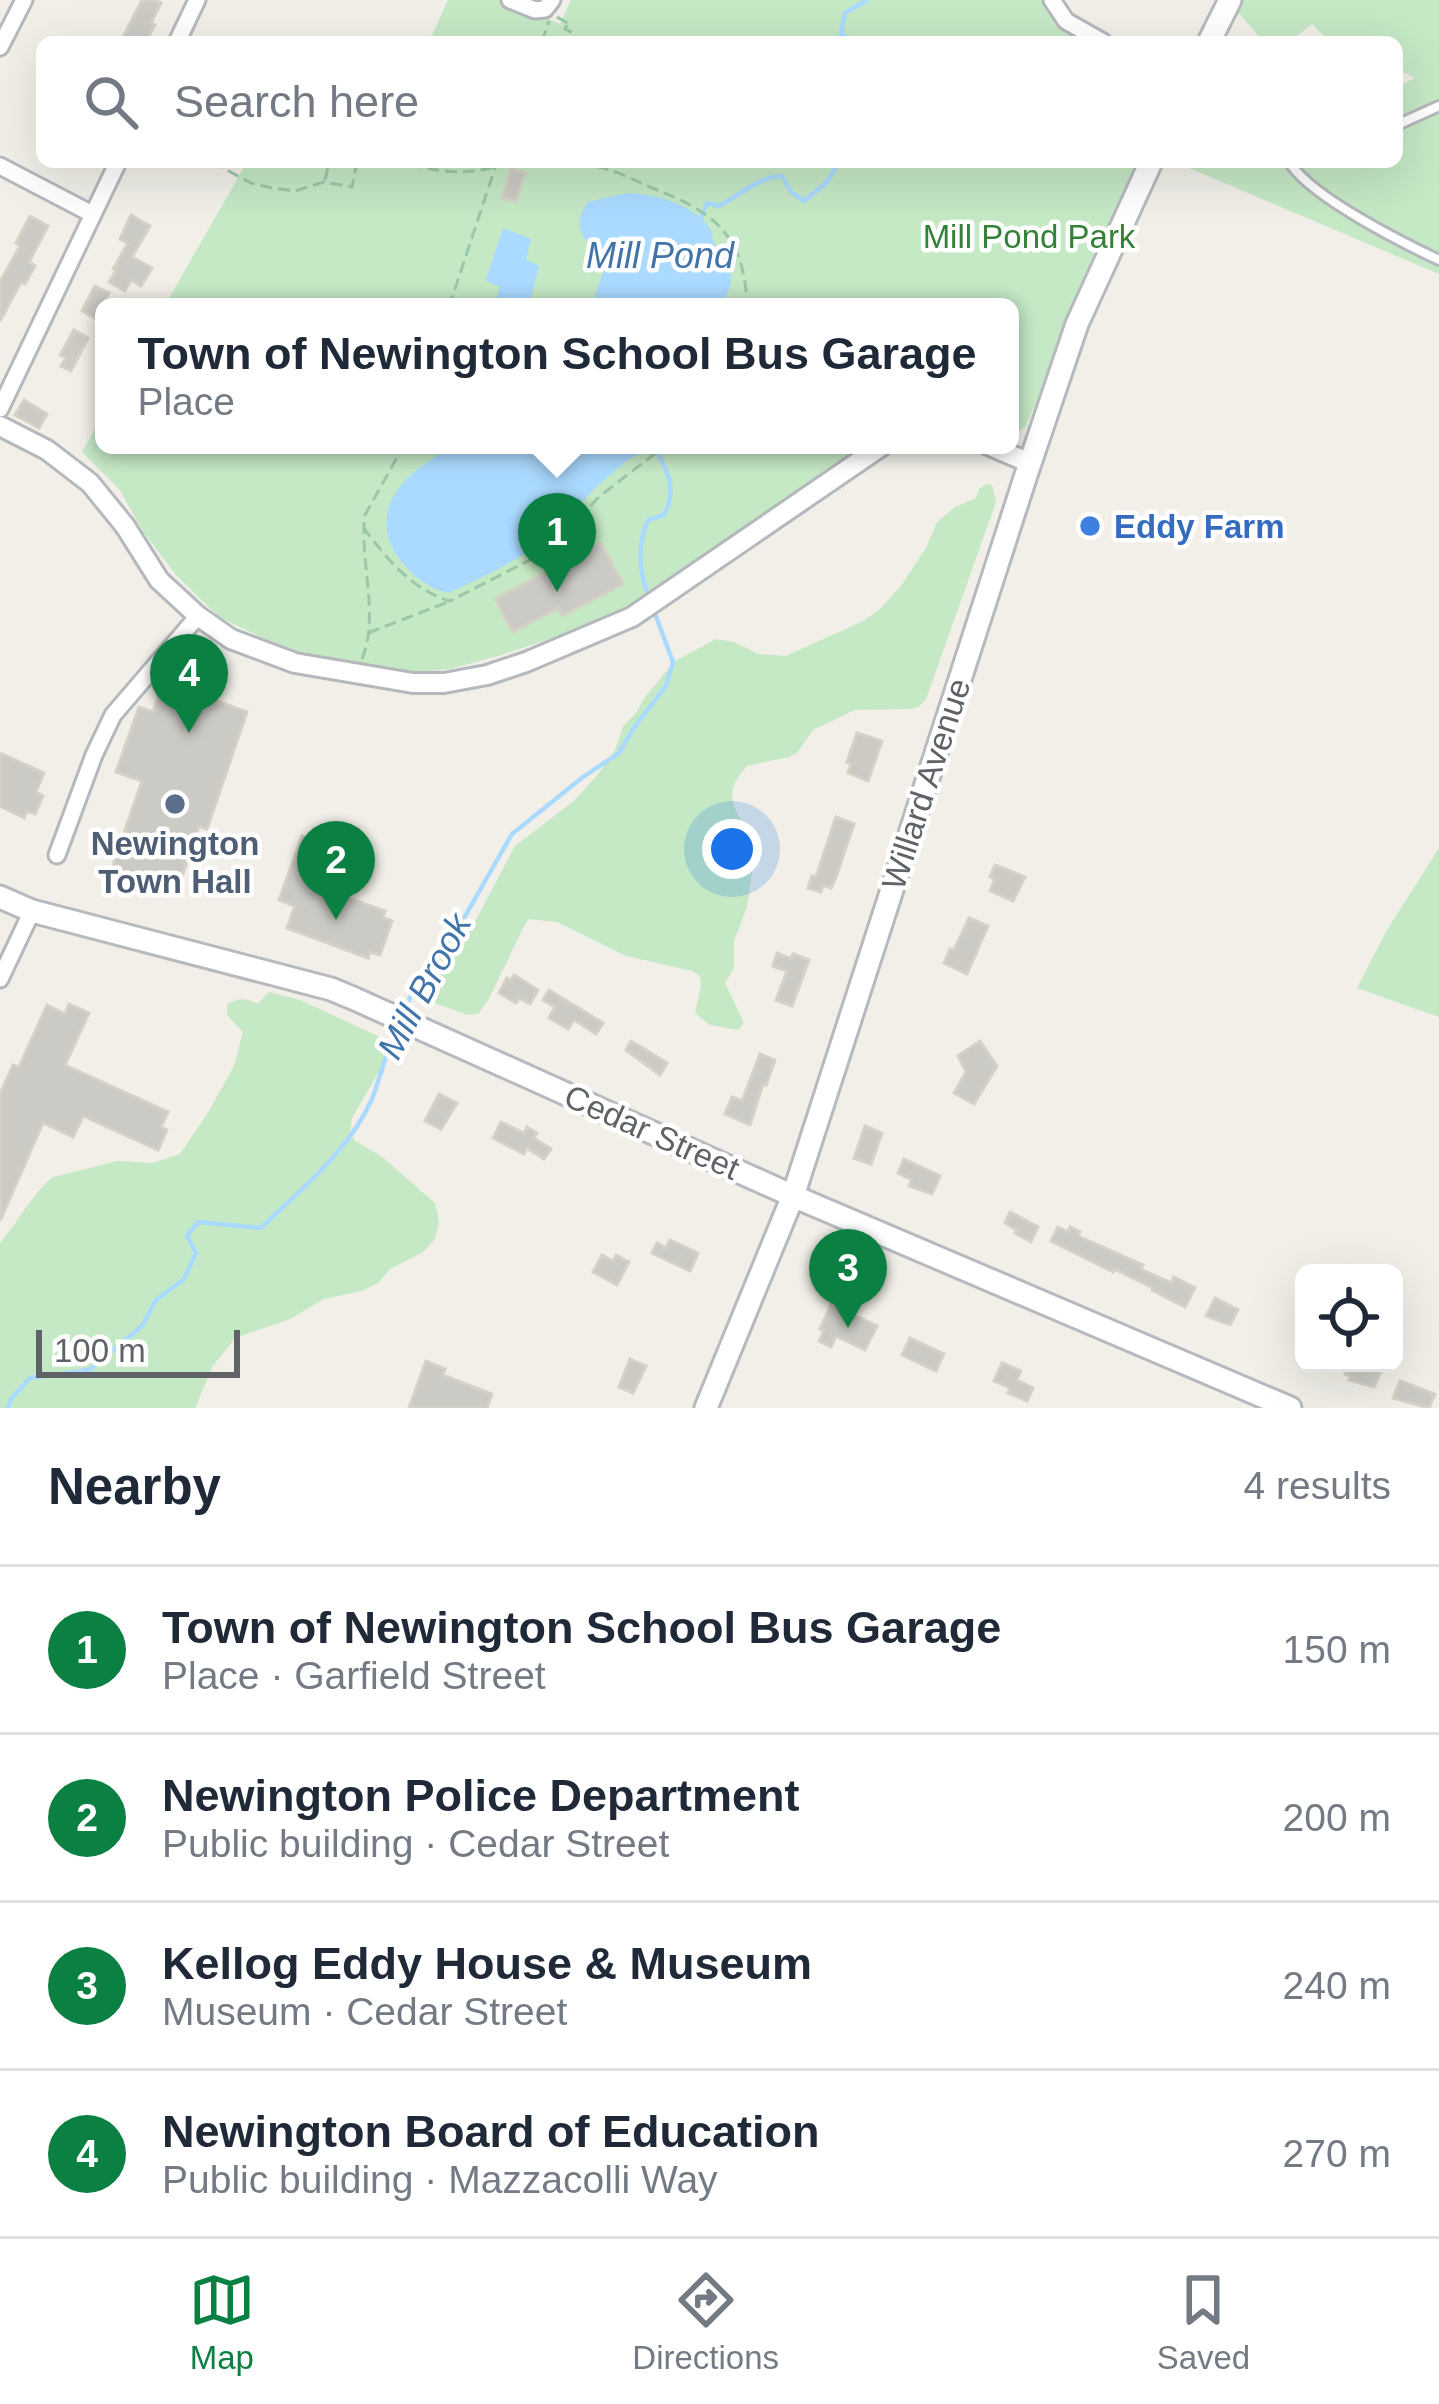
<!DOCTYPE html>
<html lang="en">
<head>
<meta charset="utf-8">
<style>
  :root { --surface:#fff; --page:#f2f2f3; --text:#1f2937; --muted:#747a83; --line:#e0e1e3; --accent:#0b8043 }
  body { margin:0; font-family:Helvetica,sans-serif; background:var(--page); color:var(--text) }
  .controls { position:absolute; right:36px; bottom:36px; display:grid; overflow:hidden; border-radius:18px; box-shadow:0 12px 48px #0002 }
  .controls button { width:108px; height:108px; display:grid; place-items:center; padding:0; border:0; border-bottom:3px solid var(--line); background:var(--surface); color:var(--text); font:60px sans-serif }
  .scale { position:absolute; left:36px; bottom:30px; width:204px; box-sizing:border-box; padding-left:12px; border:6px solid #5f6368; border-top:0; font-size:33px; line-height:42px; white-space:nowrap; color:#5f6368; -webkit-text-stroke:9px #fff; paint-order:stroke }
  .you { position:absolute; left:732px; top:849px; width:42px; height:42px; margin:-30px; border:9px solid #fff; border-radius:50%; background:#1a73e8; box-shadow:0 0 0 18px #1a73e833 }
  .badge { display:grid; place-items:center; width:78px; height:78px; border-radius:50%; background:var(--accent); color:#fff; font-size:39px; font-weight:700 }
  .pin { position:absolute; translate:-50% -99px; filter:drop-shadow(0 3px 6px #0008) }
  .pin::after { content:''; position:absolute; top:63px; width:42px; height:36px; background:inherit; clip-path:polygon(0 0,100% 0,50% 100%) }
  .popup { position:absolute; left:95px; top:298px; width:924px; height:156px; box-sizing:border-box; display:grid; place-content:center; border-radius:18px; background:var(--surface); filter:drop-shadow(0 3px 9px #0005); font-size:39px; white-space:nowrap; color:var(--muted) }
  .popup b { font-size:45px; color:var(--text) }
  .popup::after { content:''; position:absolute; left:50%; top:100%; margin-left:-24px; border:24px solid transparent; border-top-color:var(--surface) }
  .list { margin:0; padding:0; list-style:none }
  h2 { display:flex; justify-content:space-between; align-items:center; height:156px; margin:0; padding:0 48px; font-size:51px }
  h2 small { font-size:39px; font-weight:400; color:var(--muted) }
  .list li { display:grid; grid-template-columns:78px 1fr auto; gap:36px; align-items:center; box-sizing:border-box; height:168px; padding:0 48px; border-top:3px solid var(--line) }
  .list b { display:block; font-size:45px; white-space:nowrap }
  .list p { margin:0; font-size:39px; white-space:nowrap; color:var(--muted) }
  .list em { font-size:39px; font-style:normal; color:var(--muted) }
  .icon { flex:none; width:66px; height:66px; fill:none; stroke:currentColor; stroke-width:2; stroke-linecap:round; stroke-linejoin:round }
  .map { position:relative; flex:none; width:1439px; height:1408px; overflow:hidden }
  .search { position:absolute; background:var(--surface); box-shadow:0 12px 48px #0002; left:36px; right:36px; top:36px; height:132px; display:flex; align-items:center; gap:30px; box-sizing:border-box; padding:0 42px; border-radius:18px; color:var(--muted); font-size:45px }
  .sheet { height:828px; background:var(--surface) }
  nav { display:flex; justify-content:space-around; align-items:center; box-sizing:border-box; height:168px; border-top:3px solid var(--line); background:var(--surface); font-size:33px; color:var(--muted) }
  nav a { display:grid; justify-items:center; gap:6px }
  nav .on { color:var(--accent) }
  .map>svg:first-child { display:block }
  .green { fill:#c5e8c5 }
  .water { fill:#aadaff }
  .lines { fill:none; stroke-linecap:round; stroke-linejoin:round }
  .stream { stroke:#aadaff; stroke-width:4.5 }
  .building { fill:#cccac5; stroke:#d6d1c6; stroke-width:3 }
  .service-casing { stroke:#b5b8bc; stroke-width:14 }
  .minor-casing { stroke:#b5b8bc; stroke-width:21 }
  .tertiary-casing { stroke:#b5b8bc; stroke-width:24 }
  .secondary-casing { stroke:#b6babf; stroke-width:27 }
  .path { stroke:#9cc7a9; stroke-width:3; stroke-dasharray:12 6; stroke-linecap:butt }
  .service { stroke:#fff; stroke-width:8 }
  .minor { stroke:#fff; stroke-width:15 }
  .tertiary { stroke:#fff; stroke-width:18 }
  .secondary { stroke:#fff; stroke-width:21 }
  .shop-dot { fill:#3f7fe0; stroke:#fff; stroke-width:4.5 }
  .service-dot { fill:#5c6f8a; stroke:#fff; stroke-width:4.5 }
  .labels { text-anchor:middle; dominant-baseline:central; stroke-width:9; stroke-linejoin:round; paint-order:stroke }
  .park-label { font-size:33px; fill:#348238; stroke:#fff }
  .shop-label { font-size:33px; font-weight:bold; fill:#366cbe; stroke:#fff; text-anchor:start }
  .street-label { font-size:33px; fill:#5f6368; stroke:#fff }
  .service-label { font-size:33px; font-weight:bold; fill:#4e5e75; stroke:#fff }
  .water-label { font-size:36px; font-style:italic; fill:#4174aa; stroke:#fff }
</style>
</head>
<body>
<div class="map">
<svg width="1439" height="1408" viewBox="0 0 1439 1408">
  <rect width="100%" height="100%" fill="#f1efe8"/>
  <path class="green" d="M448 0H502L560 24 571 0H1043L1056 26 1085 42H429Z
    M1241 0H1439V274L1175 162H1397V87L1415 78 1397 69V42H1330L1312 24 1289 42H1264L1236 10Z
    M247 162H1142L1026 426 1010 437V307H164Z
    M104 413V445H869L643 599 576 630 498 656 450 669 422 672 389 670 298 655 219 617 176 575 142 530 120 490 82 452Z
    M987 484 992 485 996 502 926 699 920 706 912 709 855 710 813 730 797 753 789 757 747 766C713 802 747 815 755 852L747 907 734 941V968L725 983 744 1023 738 1030 710 1025 695 1013 701 986 700 976 692 971 626 956 557 922 529 919 524 926 489 999 478 1014 468 1015 423 999 424 989 435 964 476 920 515 846 574 801 599 773 615 750 623 726 636 713 645 697 675 661 716 639 734 642 758 654 786 656 865 620 880 609 901 586 926 548 937 522 955 507 976 498 979 489Z
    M1439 848V1017L1357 988 1387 930Z
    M269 992 300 1000 395 1044 352 1118 350 1133 355 1141 381 1156 435 1203 439 1221 435 1239 423 1252 390 1269 378 1283 362 1291 324 1299 290 1319 235 1338 213 1366 195 1408H0V1243C18 1222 32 1194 53 1177L117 1161 153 1163 180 1154 209 1111 234 1066 243 1032 227 1015V1005C237 997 247 998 258 1004Z"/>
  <path class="water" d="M627 193C653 194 691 203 708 226 717 239 708 229 715 244 720 256 732 263 731 279 731 288 725 297 724 307H591L606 264C588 244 568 229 588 202Z
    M503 228 531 239 526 260 538 265 539 268 528 307H494L500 287 488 282 486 279Z
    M447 445H662L649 454C632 452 622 466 609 476 589 492 574 513 556 531 530 555 480 579 448 593 429 589 413 576 401 561 378 531 383 501 410 476 422 464 437 459 447 445Z"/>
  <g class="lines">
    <path class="stream" d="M854 42 841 34 845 13 867 0
      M699 222 707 203 719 206C739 196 760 176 782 176L791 192 804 201 827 182 839 162
      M650 600C639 574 636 547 648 520L664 515C678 489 667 468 653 445
      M404 1012 412 993 464 918 512 834 583 777 619 753 633 729 666 686 673 662 654 611
      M8 1408 11 1399 30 1378 89 1370 142 1326 156 1300 184 1279 196 1253 187 1236 198 1222 261 1228C301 1189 349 1151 372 1099 381 1076 386 1051 397 1028"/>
  </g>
  <path class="building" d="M142 0H154L161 3 151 23 155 25 147 39 143 42H133L123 37Z
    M511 169 525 173 516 202 502 198Z
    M131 215 150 226 132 257 152 268 141 286 131 280 125 291 109 282 116 271 113 269 128 243 120 239Z
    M30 216 48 226 29 262 35 266 25 284 21 282 0 321V282L20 246 16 243Z
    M95 286 109 293 104 303V323L82 311Z
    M74 330 88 338 71 371 61 366 66 358 60 355Z
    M24 400 47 414 39 428 15 415Z
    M601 543 623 584 562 616 558 608 513 632 495 599Z
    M162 687 175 691 177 687 247 712 207 829 199 826 176 894 111 871 142 781 116 772 139 707 153 712Z
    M857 733 882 741 868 781 848 773 851 764 847 762Z
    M0 753 44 773 36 792 43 796 35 814 27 811 24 818 0 806Z
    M836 817 854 824 836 877 831 888 823 885 821 892 808 888 812 876 816 877Z
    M302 836 331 847 318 883 334 889 332 892 385 911 383 917 392 921 380 955 370 952 368 958 287 928 295 906 279 900Z
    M995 865 1025 877 1013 901 990 891 995 879 990 877Z
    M969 918 988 926 967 974 944 963 950 949 954 950Z
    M777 953 791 959 793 954 809 960 792 1006 776 1000 787 971 773 966Z
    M514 975 538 990 530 1004 519 998 516 1003 499 993 507 978 511 981Z
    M549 990 603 1023 596 1034 574 1020 568 1029 549 1018 555 1007 543 1000Z
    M69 1004 89 1013 65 1065 168 1112 161 1127 167 1130 158 1150 83 1116 73 1137 43 1123 0 1221V1094L13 1065 19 1067 47 1005 65 1014Z
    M631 1041 667 1063 660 1075 626 1050Z
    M980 1041 997 1066 974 1104 954 1093 966 1072 958 1056Z
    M760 1054 775 1060 766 1085 763 1084 750 1125 725 1114 732 1097 742 1101Z
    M439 1094 457 1103 441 1129 425 1121Z
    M501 1122 524 1133 527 1127 537 1133 534 1138 551 1149 544 1159 527 1148 524 1154 493 1138Z
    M865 1126 882 1133 871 1164 854 1158Z
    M904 1159 940 1176 932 1194 909 1186 912 1180 898 1173Z
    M1010 1212 1038 1227 1031 1242 1015 1233 1017 1230 1005 1223Z
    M1058 1227 1068 1232 1070 1227 1080 1232 1078 1236 1143 1265 1141 1269 1171 1283 1174 1277 1195 1288 1185 1307 1152 1290 1153 1288 1114 1269 1113 1272 1051 1241Z
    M670 1240 698 1253 690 1271 652 1253 657 1243 666 1248Z
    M602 1255 613 1261 616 1255 629 1262 617 1285 593 1272Z
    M1215 1298 1238 1310 1230 1325 1206 1316Z
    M831 1304 877 1326 865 1350 836 1336 831 1347 819 1341 824 1331 820 1329Z
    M910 1338 944 1354 936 1371 902 1355Z
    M630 1359 646 1366 633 1393 619 1387Z
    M426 1361 445 1369 443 1375 492 1394 487 1408H409Z
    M1002 1363 1021 1371 1017 1380 1033 1388 1027 1401 1008 1393 1010 1388 994 1381Z
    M1350 1363H1360L1381 1372 1374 1387 1349 1380 1351 1377 1345 1374Z
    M1400 1381 1435 1394 1429 1408 1393 1398Z"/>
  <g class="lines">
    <defs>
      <path id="service" d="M1397 125 1439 106
        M1293 162 1292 166C1316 199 1401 242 1439 260"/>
      <path id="minor" d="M510 0 535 10 545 9 552 0
        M1052 0 1066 21 1103 42
        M177 42 197 0
        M0 47 24 0
        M0 166 92 214
        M0 409 118 162
        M57 855 94 755 113 715 198 616
        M0 979 32 911"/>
      <path id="tertiary" d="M0 426 47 450 90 483 125 526 159 580 198 616 231 639 295 663 413 683H444L487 675 526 662 632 617 883 445
        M988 445 1030 463"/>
      <path id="secondary" d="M1209 42 1230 0
        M0 897 32 911 331 989 355 999 793 1196 1290 1408
        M706 1408 793 1196 1026 475 1077 324 1151 162"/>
    </defs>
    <use href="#service" class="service-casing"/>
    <use href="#minor" class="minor-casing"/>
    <use href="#tertiary" class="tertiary-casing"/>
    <use href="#secondary" class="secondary-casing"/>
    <path class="path" d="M557 17 569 24
      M567 25 565 29 573 33
      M542 42 549 21
      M212 162 251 183 272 188 295 191 324 182 352 187 357 162
      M415 162 413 165C442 172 465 175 494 167
      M561 162C573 166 585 164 598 167 615 170 634 180 650 187 714 212 745 234 747 307
      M325 180 329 162
      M449 307 497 162
      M363 527C386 558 412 590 450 601L545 552 600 496 666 445
      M368 633 448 602
      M362 659C380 614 359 562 365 515L404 445"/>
    <use href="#service" class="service"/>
    <use href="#minor" class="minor"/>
    <use href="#tertiary" class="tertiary"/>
    <use href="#secondary" class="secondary"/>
  </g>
  <circle class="shop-dot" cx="1090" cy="526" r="12"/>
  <circle class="service-dot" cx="175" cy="804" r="12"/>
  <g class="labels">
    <g class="park-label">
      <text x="1029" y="236">Mill Pond Park</text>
    </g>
    <g class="shop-label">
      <text x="1114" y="526">Eddy Farm</text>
    </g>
    <g class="street-label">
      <text transform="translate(926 784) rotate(-72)">Willard Avenue</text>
      <text transform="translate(652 1132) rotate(24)">Cedar Street</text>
    </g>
    <g class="service-label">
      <text x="175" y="843">Newington<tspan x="175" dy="38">Town Hall</tspan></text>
    </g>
    <g class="water-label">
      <text x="660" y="255">Mill Pond</text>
      <text transform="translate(424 986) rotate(-62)">Mill Brook</text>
    </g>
  </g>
</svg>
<div class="controls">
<button><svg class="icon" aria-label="locate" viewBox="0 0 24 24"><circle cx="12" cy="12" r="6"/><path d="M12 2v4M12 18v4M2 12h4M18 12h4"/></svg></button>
</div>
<div class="scale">100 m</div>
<div class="you"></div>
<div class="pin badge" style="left:557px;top:592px">1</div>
<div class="popup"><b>Town of Newington School Bus Garage</b>Place</div>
<div class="pin badge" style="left:336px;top:920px">2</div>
<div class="pin badge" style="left:848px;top:1328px">3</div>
<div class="pin badge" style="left:189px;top:733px">4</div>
<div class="search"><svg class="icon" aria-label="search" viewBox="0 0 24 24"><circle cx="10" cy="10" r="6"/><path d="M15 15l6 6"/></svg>Search here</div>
</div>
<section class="sheet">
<h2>Nearby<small>4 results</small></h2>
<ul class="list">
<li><span class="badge">1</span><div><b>Town of Newington School Bus Garage</b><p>Place · Garfield Street</p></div><em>150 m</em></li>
<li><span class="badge">2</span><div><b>Newington Police Department</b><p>Public building · Cedar Street</p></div><em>200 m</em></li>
<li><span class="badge">3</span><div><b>Kellog Eddy House &amp; Museum</b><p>Museum · Cedar Street</p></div><em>240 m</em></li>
<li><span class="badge">4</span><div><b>Newington Board of Education</b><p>Public building · Mazzacolli Way</p></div><em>270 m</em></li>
</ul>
</section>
<nav>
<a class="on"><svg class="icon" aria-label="map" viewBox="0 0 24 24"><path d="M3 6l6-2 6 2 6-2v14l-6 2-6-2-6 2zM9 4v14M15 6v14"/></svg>Map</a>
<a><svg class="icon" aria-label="directions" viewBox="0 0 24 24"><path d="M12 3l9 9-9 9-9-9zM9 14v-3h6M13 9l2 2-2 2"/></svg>Directions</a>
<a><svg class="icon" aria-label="saved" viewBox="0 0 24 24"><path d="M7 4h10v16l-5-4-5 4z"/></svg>Saved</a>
</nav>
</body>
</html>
